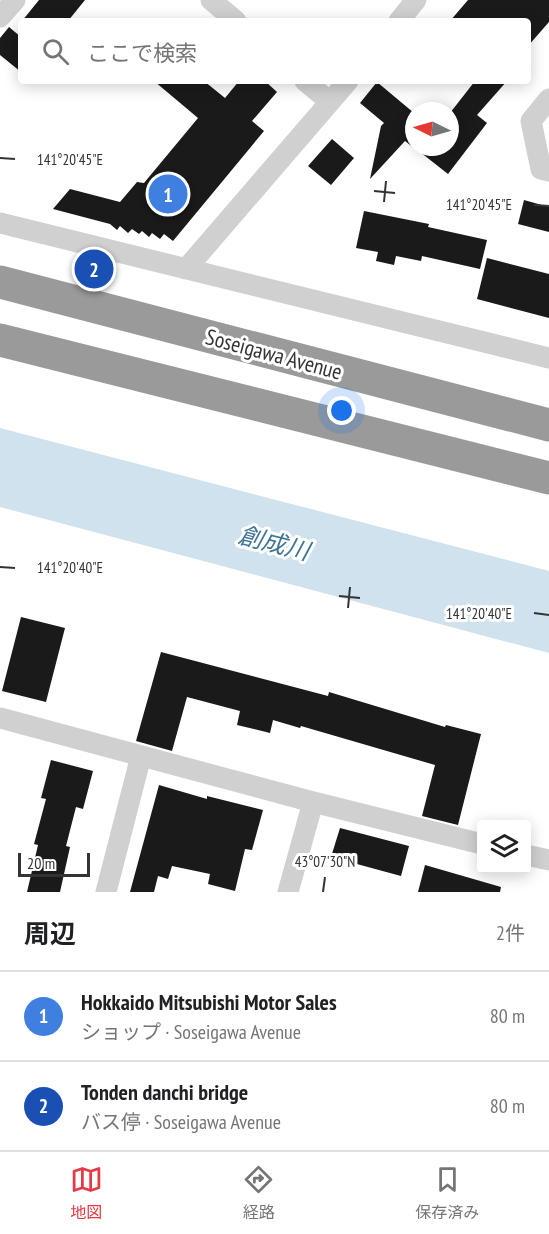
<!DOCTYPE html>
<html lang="ja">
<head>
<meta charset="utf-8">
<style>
  :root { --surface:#fff; --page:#f6f6f6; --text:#202124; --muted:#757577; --line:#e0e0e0; --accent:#e63946 }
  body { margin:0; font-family:"PT Sans Narrow","Noto Sans JP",sans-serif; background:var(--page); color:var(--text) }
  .controls { position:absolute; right:18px; bottom:18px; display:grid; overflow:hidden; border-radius:6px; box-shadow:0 3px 15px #0003 }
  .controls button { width:54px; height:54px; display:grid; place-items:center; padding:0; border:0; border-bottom:2px solid var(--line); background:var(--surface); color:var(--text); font:30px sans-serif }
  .compass { position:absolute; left:405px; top:102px; width:54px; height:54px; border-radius:50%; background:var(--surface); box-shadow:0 3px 15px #0003; rotate:275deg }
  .scale { position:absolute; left:18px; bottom:15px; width:72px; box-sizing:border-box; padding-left:6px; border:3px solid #333; border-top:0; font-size:16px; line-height:21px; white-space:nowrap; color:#333; -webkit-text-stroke:4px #fff; paint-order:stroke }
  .you { position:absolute; left:342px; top:411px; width:21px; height:21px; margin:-15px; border:4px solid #fff; border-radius:50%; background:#1a73e8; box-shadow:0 0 0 9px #1a73e833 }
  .badge { display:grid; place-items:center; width:39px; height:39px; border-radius:50%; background:var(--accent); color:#fff; font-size:20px; font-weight:700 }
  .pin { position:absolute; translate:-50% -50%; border:3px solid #fff; box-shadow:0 2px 6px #0006 }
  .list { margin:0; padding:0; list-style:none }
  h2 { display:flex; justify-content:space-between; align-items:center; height:78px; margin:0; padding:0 24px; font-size:26px }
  h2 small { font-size:20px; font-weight:400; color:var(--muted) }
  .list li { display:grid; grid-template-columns:39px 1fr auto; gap:18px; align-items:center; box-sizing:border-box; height:90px; padding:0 24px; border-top:2px solid var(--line) }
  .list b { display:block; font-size:22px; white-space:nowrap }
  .list p { margin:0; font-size:20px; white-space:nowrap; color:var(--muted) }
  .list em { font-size:20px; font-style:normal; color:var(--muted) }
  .icon { flex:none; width:33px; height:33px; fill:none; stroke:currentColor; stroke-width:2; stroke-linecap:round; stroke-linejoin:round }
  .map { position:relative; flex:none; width:549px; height:892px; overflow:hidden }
  .search { position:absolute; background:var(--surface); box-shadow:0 3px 15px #0003; left:18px; right:18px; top:18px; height:66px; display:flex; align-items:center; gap:15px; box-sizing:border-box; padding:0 21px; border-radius:6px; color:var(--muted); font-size:22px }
  .sheet { height:258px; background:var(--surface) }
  nav { display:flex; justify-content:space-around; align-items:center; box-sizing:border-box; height:84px; border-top:2px solid var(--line); background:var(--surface); font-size:16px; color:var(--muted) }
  nav a { display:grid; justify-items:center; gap:3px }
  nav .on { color:var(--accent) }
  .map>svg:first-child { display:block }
  .water { fill:#cfe2ee }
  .building { fill:#1a1a1a }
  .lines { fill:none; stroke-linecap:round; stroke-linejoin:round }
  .street { stroke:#d0d0d0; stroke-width:21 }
  .highway { stroke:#9a9a9a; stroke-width:33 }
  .ticks { fill:none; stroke:#333; stroke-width:2 }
  .labels { text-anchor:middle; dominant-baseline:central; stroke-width:6; stroke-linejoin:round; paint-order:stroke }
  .street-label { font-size:22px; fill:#333; stroke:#fff }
  .water-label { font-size:24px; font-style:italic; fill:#3f7597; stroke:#fff }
  .ticks-label { font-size:15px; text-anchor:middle; fill:#333; stroke:#fff; stroke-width:6; stroke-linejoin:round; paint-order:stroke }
</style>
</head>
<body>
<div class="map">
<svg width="549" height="892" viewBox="0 0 549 892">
  <rect width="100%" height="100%" fill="#fff"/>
  <path class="water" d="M0 428 549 571V653L0 507Z"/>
  <path class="building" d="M39 0H85L68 21H22Z
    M468 0H549V22L528 46V21H450Z
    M9 27 21 37V72L0 55V38Z
    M154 81H204L225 98 239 81H265L277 92 252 121 264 131 173 241 164 234 160 239 152 233 149 237 142 231 139 234 132 229 128 233 120 226 117 230 110 224 53 209 70 189 120 202 137 182 144 183 198 118Z
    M475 81H507L477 115 487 123 448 174 420 152 423 147H450V113Z
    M377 82 414 113V148L405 141 370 179 381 126 384 123 360 103Z
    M332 139 354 158 331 185 308 166Z
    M524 200 549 207V232L518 224Z
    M364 211 429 224 428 227 487 240 480 269 422 256 421 261 396 256 394 265 376 261 378 252 356 248Z
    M487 258 549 274V318L477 299Z
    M21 617 65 628 46 702 2 691Z
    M161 652 328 696 329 692 445 727 446 725 481 734 458 825 422 816 435 765 301 726 300 728 273 720 270 733 237 725 240 711 187 697 172 751 136 741Z
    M51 760 93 771 83 809 76 807 66 846 70 847 60 892H27L38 845 34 844 46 799 41 798Z
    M159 785 207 799V796L263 810 252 850 245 849 235 891 208 884 210 874 172 866 168 879 158 876 154 892H130Z
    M340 828 409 846 401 876 331 857Z
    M425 865 501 887 500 892H418Z"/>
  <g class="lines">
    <path class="street" d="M211 0 236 21
      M0 17 15 0
      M399 21 416 0
      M305 81 330 102
      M549 99 531 121 541 169 549 171
      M0 223 549 358
      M186 269 348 81
      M0 718 313 802 482 844
      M526 855 549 860
      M106 892 141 756
      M288 892 313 802"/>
    <path class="highway" d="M0 282 549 425
      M0 340 549 478"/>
  </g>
  <path class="ticks" d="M0 158 15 159M374 191 395 193M384 202 386 181M534 205 549 206M0 567 15 568M339 596 360 598M348 608 350 587M534 613 549 615M323 892 325 877"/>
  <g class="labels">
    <g class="street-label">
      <text transform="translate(274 354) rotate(15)">Soseigawa Avenue</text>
    </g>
    <g class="water-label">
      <text transform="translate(274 543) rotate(14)">創成川</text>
    </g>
  </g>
  <g class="ticks-label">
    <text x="70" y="165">141°20'45"E</text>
    <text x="479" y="210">141°20'45"E</text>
    <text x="70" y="573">141°20'40"E</text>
    <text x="479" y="619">141°20'40"E</text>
    <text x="325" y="867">43°07'30"N</text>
  </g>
</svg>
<div class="controls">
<button><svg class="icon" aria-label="layers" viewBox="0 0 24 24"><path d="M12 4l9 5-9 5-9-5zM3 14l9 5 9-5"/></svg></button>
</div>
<svg class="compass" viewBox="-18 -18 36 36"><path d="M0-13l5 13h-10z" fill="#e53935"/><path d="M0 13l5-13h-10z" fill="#757577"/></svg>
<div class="scale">20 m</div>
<div class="you"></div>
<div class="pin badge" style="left:168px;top:194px;background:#3f7fe0">1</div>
<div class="pin badge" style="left:94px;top:269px;background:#1a4fb4">2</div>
<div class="search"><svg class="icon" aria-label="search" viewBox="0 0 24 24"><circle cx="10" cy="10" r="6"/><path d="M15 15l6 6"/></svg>ここで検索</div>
</div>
<section class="sheet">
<h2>周辺<small>2件</small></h2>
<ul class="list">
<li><span class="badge" style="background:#3f7fe0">1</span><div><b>Hokkaido Mitsubishi Motor Sales</b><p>ショップ · Soseigawa Avenue</p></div><em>80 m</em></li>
<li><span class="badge" style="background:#1a4fb4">2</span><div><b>Tonden danchi bridge</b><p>バス停 · Soseigawa Avenue</p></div><em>80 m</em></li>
</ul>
</section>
<nav>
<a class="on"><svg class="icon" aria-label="map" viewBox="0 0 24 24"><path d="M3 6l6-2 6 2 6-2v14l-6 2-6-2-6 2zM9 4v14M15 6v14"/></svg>地図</a>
<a><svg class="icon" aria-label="directions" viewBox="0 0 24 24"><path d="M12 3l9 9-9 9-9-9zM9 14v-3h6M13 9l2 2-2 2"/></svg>経路</a>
<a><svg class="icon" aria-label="saved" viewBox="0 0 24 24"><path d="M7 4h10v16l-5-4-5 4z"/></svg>保存済み</a>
</nav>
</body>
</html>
